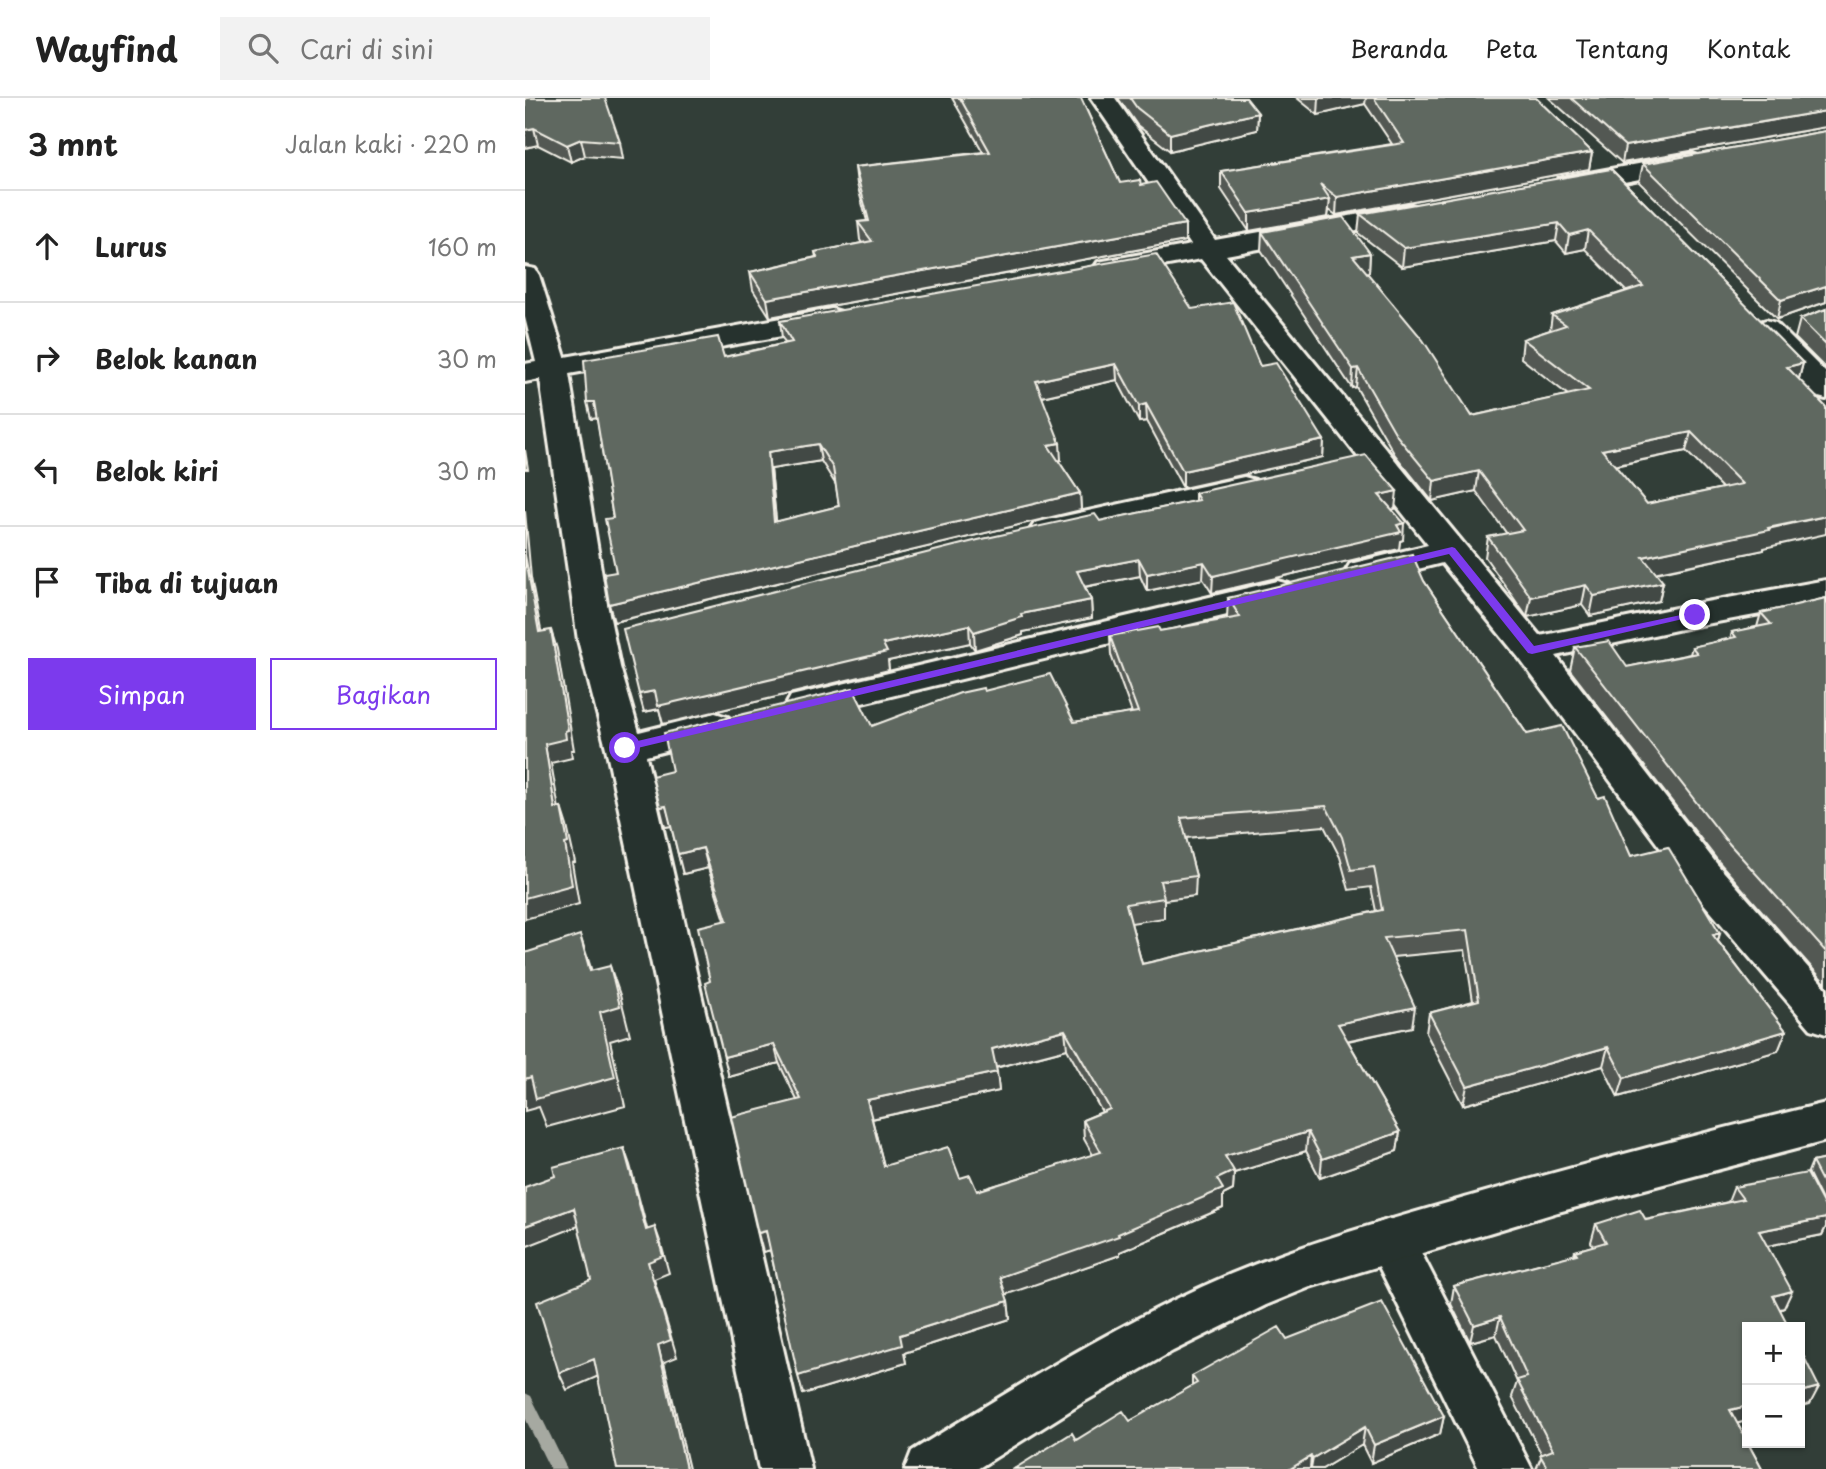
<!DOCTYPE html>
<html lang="id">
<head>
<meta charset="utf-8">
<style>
  :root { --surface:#fff; --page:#f2f2f2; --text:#222; --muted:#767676; --line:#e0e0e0; --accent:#7c3aed }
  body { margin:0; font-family:"Playpen Sans",sans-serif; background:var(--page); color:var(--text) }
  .controls { position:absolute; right:21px; bottom:21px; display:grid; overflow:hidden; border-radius:0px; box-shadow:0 2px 5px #0004 }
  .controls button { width:63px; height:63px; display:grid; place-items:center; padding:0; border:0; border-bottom:2px solid var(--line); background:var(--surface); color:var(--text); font:35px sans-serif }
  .stop { position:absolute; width:21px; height:21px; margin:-16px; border:5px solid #7c3aed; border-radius:50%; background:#fff }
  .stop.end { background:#7c3aed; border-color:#fff; box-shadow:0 2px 7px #0008 }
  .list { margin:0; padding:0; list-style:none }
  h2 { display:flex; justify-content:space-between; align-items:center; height:91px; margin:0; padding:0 28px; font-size:30px }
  h2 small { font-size:23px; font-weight:400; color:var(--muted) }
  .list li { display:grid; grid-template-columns:46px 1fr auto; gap:21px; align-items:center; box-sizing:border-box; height:112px; padding:0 28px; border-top:2px solid var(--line) }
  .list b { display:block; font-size:26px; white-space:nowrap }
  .list em { font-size:23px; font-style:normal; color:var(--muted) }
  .actions { display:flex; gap:14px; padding:21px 28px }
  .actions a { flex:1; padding:16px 0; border:2px solid var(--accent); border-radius:0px; text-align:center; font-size:24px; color:var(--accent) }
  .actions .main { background:var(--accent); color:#fff }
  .icon { flex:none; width:38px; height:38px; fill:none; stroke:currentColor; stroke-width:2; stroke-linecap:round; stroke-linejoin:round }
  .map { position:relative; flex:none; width:1301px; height:1371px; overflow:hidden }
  header { display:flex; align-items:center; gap:42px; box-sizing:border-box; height:98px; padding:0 35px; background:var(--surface); border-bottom:2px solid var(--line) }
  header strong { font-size:33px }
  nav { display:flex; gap:38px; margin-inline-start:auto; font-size:24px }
  .search { width:490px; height:63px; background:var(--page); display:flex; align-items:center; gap:18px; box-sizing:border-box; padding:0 24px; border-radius:0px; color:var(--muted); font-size:26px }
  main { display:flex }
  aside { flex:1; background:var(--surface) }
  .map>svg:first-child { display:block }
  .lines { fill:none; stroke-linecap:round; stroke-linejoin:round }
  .stream { fill:#a6a9a1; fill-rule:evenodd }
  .minor-casing { stroke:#f4f1e8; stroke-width:6 }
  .highway-casing { stroke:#f4f1e8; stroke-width:6 }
  .minor { fill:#26332d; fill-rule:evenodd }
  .highway { fill:#26332d; fill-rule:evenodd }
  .wall { fill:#525953; stroke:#f4f1e8; stroke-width:2; fill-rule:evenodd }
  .shaded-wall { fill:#424944; stroke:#f4f1e8; stroke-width:2 }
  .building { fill:#5f6861; stroke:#f4f1e8; stroke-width:2; fill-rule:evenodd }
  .route { fill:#7c3aed }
</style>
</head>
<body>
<header>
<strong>Wayfind</strong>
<div class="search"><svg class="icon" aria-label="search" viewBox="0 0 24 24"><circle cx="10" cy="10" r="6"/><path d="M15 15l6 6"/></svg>Cari di sini</div>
<nav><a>Beranda</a><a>Peta</a><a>Tentang</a><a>Kontak</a></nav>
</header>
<main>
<aside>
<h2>3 mnt<small>Jalan kaki · 220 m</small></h2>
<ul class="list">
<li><svg class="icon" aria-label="ahead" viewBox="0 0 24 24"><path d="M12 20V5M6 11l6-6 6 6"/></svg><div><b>Lurus</b></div><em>160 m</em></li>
<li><svg class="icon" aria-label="right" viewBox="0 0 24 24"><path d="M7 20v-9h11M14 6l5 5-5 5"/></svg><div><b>Belok kanan</b></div><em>30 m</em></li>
<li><svg class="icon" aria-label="left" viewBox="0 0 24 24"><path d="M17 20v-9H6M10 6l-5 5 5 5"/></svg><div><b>Belok kiri</b></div><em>30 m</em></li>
<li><svg class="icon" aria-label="arrive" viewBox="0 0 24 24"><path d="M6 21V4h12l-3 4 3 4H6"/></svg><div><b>Tiba di tujuan</b></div></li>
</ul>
<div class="actions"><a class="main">Simpan</a><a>Bagikan</a></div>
</aside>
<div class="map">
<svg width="1301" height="1371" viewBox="0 0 1301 1371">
  <rect width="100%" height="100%" fill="#323e38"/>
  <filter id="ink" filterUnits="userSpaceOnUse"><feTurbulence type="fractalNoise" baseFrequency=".0143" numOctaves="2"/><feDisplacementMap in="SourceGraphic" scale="14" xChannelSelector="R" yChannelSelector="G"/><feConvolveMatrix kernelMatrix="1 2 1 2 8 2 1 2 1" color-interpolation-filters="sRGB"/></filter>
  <g filter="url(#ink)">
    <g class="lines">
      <path class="stream" d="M0 1295 6 1298 42 1371H25L0 1320Z"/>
      <defs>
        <path id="minor" d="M566 0H590L690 142 886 107 895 109 899 115 895 121 886 123 701 157 1015 538 1170 506 1301 482V504L1170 528 1031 558 1191 765 1301 890V936L1286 931 1163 787 994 560 917 465 837 485 825 482 820 474 825 466 903 447 676 161 583 178 573 176 569 170 573 164 666 147Z
          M1168 56 1177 59 1181 64 1177 69 1042 95 1033 93 1029 87 1033 81 1042 79Z
          M0 169 10 171 14 177 40 259 307 211 317 214 321 220 317 226 307 229 44 276 80 496 95 569 114 634 190 615 203 619 209 628 203 637 121 658 286 1371H234L81 650 53 542 15 281 0 284V266L11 264 0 219Z
          M1241 222 1251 225 1301 275V301L1290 298 1231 237 1226 231 1231 225Z
          M719 379 730 382 735 389 730 396 522 442 510 439 505 432 510 425 522 422Z
          M752 483 764 486 769 494 764 502 279 619 266 616 261 607 266 598 279 595Z
          M865 1121 882 1127 1007 1371H954L841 1142 848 1127Z"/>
        <path id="highway" d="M1301 1005V1043L1033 1114 785 1189 741 1207 648 1253 557 1305 452 1371H380L387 1353C491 1289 594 1224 706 1176 783 1144 863 1122 943 1099 1061 1065 1181 1034 1301 1005Z"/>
      </defs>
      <use href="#minor" class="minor-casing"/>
      <use href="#highway" class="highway-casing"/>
      <use href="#minor" class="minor"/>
      <use href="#highway" class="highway"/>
    </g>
    <path class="wall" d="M0 0 95 44 98 61 60 58 46 64 13 47 0 50Z
      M427 0H556L595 85 616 87 660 126V143L245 219 228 192 225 174 291 159 290 154 337 145 335 142 333 124 342 123 332 86 330 69 458 54Z
      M593 0H721L733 15 732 32 645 53 612 27Z
      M772 0H1011L1067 54 1064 71 811 117 804 112 803 119 724 133 696 91V73L867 46 840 6 793 17Z
      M1024 0H1301V29L1097 65Z
      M1301 33V204L1252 221 1114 84 1118 66Z
      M1086 71 1278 265 1274 281 1239 452 1131 475 1138 484 1134 503 1065 518 1057 507 1002 519 960 459 963 439 982 436 951 393 907 403 870 357 831 289 827 290 736 152 737 134 845 155 844 174H841L947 318 1043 297 996 260 998 241 1025 232 1027 217 1101 193 1060 151 1041 155 1031 143 877 169 833 135 835 116ZM1161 353 1197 390 1122 406 1090 368Z
      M667 211 735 268 799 342 798 359 658 390 622 323 614 324 592 282 517 299 536 362H533L555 395 556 412 89 524 84 506 91 474 88 420 72 320 66 321 199 259 261 245 257 240 255 223ZM296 363 311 387 314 408 251 424 246 371Z
      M1301 211V271L1270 240 1275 221Z
      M670 395 870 411H867L878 442 875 443 874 451 687 495 678 481 622 493 615 478 560 489 566 502 567 520 498 534V537L450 552 445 545 363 563 364 572 138 626 134 611 119 614 575 423 670 403Z
      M899 483 1002 636 1073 700 1106 758 1195 835 1193 843 1261 933 1253 953 1093 999 1078 968 938 1007 901 935 904 915 948 903 940 852 868 859 887 929 823 943 875 1034 872 1053 795 1080 781 1053 709 1075 708 1092 698 1097V1110L595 1154V1157L480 1196 483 1203 485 1221 379 1255 381 1265 278 1296 245 1152 238 1154 272 1002 254 965 204 979 185 883 200 822 183 770 158 776 146 728 140 729 347 628 459 593 549 624 607 615 586 557 585 538 635 533 703 521 702 520 703 500ZM799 728 815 759 824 792 846 789 851 813 617 866 606 825 639 820V802L670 798 671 778 661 740ZM542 951 577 1014 558 1022 559 1041 568 1057 452 1093 435 1080 359 1068 347 1021 474 993 471 970Z
      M1301 500V886L1193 763 1045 572 1050 549 1102 569 1165 556 1167 549 1205 541 1207 534 1232 529 1236 515Z
      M1301 1061V1110L1283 1074 1287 1064Z
      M1209 1089 1301 1111V1129L1297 1137 1242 1148 1259 1210 1255 1212 1222 1323 1212 1325 1237 1371H1011L1017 1357 987 1299 992 1284 971 1237 945 1244 926 1206 929 1188 1049 1157 1050 1153 1068 1148 1066 1144 1071 1126 1121 1122 1203 1104Z
      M762 1241 919 1318 915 1336 846 1365 837 1347 797 1371H489L551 1342 605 1323 667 1288V1278Z"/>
    <path class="shaded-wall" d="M794 0H841L840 6 793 17Z
      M1301 13V29L1097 65 1100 48Z
      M733 15 732 32 645 53V36Z
      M9 30 13 47 0 50V32Z
      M56 41 60 58 46 64 42 47Z
      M1067 54 1064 71 811 117 812 99Z
      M805 101 803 119 724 133V115Z
      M1034 125 1031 143 877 169 879 150Z
      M660 126V143L245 219 242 201Z
      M1063 132 1060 151 1041 155 1044 137Z
      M845 155 844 174 826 177 828 158Z
      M1301 188V204L1252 221 1256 202Z
      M1278 265 1273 284 1262 269Z
      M591 266 592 282 512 300 511 283Z
      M833 270 831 289 827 290 828 271Z
      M62 304H69L73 320 66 321Z
      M621 306 622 323 614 324V308Z
      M1166 334 1161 353 1073 371 1077 352Z
      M799 342 798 359 658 390V373Z
      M535 345 536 362 524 364 523 347Z
      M293 346 296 363 246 371 253 441 249 424 243 354Z
      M0 352 3 371H0Z
      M954 373 951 393 907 403 909 383Z
      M872 393 870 411 853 415 854 397Z
      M555 395 556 412 89 524 84 506Z
      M0 413 6 480 20 553 14 534 0 461Z
      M1301 418V436L1239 450V452L1114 478 1118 459Z
      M879 425 878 442 875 443 874 451 687 495 688 478Z
      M614 461 615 478 553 490 552 473Z
      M679 464 678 481 622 493V476Z
      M1138 484 1134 503 1065 518 1069 498Z
      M1061 487 1057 507 1002 519 1006 499Z
      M566 502 567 520 498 534V537L450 552 449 534 496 516Z
      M444 527 445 545 363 563 364 572 138 626 134 611 119 614 114 596 358 546Z
      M26 532 32 551 49 652H46L47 660 26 665 37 729 30 710 20 646 40 633Z
      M141 708 147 728 140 729 135 709Z
      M36 709 42 728 50 764 47 765 54 806 0 821V800L40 746Z
      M178 750 183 770 158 776 153 756Z
      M1195 835 1189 855 1188 837Z
      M55 837 65 867 75 902 65 873Z
      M85 868 95 897 105 937 85 943 100 1008 22 1029 14 1009 0 1013V981L75 914Z
      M890 909 887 929 811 945 813 926Z
      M540 932 542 951 469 970 467 951Z
      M1261 933 1253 953 1093 999 1099 980Z
      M249 946 254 965 204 979 199 959Z
      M1083 949 1078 968 938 1007 942 988Z
      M472 974 474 993 346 1021 342 1002Z
      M783 1034 781 1053 709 1075 708 1092 698 1097V1110L595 1154V1157L477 1198 475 1179 593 1136 692 1081 700 1058Z
      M875 1034 872 1053 795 1080 797 1061Z
      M99 1050 105 1067 127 1149 121 1132Z
      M49 1110 56 1127 0 1149V1128Z
      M1301 1120V1129L1297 1137 1227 1151 1234 1133Z
      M130 1129 136 1146 144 1175 129 1181 152 1259 139 1264 164 1371H161L133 1247 123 1164Z
      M241 1133 246 1152 238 1154 233 1135Z
      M1267 1193 1259 1210 1240 1215 1248 1198Z
      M483 1203 485 1221 379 1255 381 1265 278 1296 273 1278 375 1237Z
      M975 1219 971 1237 945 1244 949 1227Z
      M69 1261 76 1277 42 1292 34 1275Z
      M1294 1289 1285 1306 1275 1309V1294Z
      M1222 1308V1323L1198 1329 1205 1312Z
      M919 1318 915 1336 846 1365 849 1347Z
      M840 1329 837 1347 797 1371H786L788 1360Z
      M786 1358 785 1371H765Z"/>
    <path class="building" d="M0 0H80L95 44 56 41 42 47 9 30 0 32Z
      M435 0H556L595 85 615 82 616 87 631 84 660 126 242 201 225 174 292 159 290 154 347 143 333 124 344 123 330 69 465 54Z
      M605 0H721L733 15 645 36 612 10Z
      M849 0H1011L1067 54 812 99 795 86 805 101 724 115 696 73 879 45Z
      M1046 0H1301V13L1100 48Z
      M1301 33V188L1256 202 1118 66Z
      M1086 71 1278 265 1262 269 1301 309V418L1243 430 1244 432 1118 459 1138 484 1069 498 1061 487 1006 499 963 439 998 432 954 373 909 383 872 338 833 270 828 271 737 134 818 119 845 155 828 158 898 242 947 318 1064 292 998 241 1041 227 1027 217 1118 188 1063 132 1044 137 1034 125 879 150 835 116ZM1166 334 1217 386 1122 406 1077 352Z
      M631 156 667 211 708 204 735 268 751 265 799 342 658 373 621 306 614 308 591 266 511 283 535 345 523 347 555 395 84 506 79 476 91 474 80 421 88 420 69 304H62L59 262 193 239 199 259 267 244 255 223ZM293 346 308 370 314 408 249 424 243 354Z
      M1301 211V247L1275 221Z
      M841 357 872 393 854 397 879 425 872 427 876 434 688 478 679 464 622 476 614 461 552 473 566 502 496 516 497 519 449 534 444 527 358 546 362 554 133 608 130 593 114 596 98 531 453 442 570 416 575 423 674 402 670 395Z
      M887 456 899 483 1002 636 1037 628 1073 700 1080 698 1106 758 1143 749 1195 835 1188 837 1261 933 1099 980 1083 949 942 988 904 915 954 902 943 832 859 840 890 909 813 926 875 1034 797 1061 783 1034 700 1058 709 1073 692 1081 698 1091 593 1136 594 1138 475 1179 483 1203 375 1237 377 1247 273 1278 241 1133 233 1135 206 1019 276 1001 249 946 199 959 180 885 185 883 173 829 202 822 178 750 153 756 141 708 135 709 127 678 147 673 139 635 328 590 347 628 435 595 458 590 459 593 525 576 549 624 613 614 585 538 633 529 635 533 715 519 703 500ZM801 708 817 739 826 772 849 769 857 812 617 866 601 806 639 800 635 783 671 778 656 720ZM540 932 585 1011 558 1022 576 1054 452 1093 445 1077 435 1080 423 1049 359 1068 342 1002 472 974 467 951Z
      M0 457 14 534 26 532 43 632 40 633 41 641 20 646 30 710 36 709 43 745 40 746 47 787 0 800Z
      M1301 500V854L1200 741 1050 549 1084 543 1102 569 1172 555 1167 549 1211 539 1207 534 1246 526 1236 515Z
      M55 837 65 873 85 868 95 908 75 914 90 979 11 1001 6 979 0 981V855Z
      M99 1050 121 1132 130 1129 138 1158 123 1164 146 1242 133 1247 161 1371H92L69 1261 34 1275 12 1204 66 1182 49 1110 0 1128V1089L30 1078 28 1069Z
      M1301 1061V1091L1287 1064Z
      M1282 1075 1301 1111V1120L1234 1133 1267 1193 1248 1198 1264 1229H1222V1308L1205 1312 1237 1371H1023L1015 1357 1028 1352 992 1282 1002 1279 975 1219 949 1227 929 1188 1052 1156 1050 1153 1081 1144 1071 1126 1115 1112 1121 1122 1218 1101 1209 1089Z
      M857 1204 919 1318 849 1347 840 1329 788 1360 786 1358 765 1371H489L547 1335 551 1342 598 1313 605 1323 672 1285 667 1278 754 1229 762 1241Z
      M1275 1251 1294 1289 1275 1294Z"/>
  </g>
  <path class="route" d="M927 449 930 450 1009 548 1170 514 1175 517 1007 556 1003 555 924 456 100 653 94 650 100 646Z"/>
</svg>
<div class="controls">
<button>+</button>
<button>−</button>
</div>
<div class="stop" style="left:100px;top:650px"></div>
<div class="stop end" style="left:1170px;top:517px"></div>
</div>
</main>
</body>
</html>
